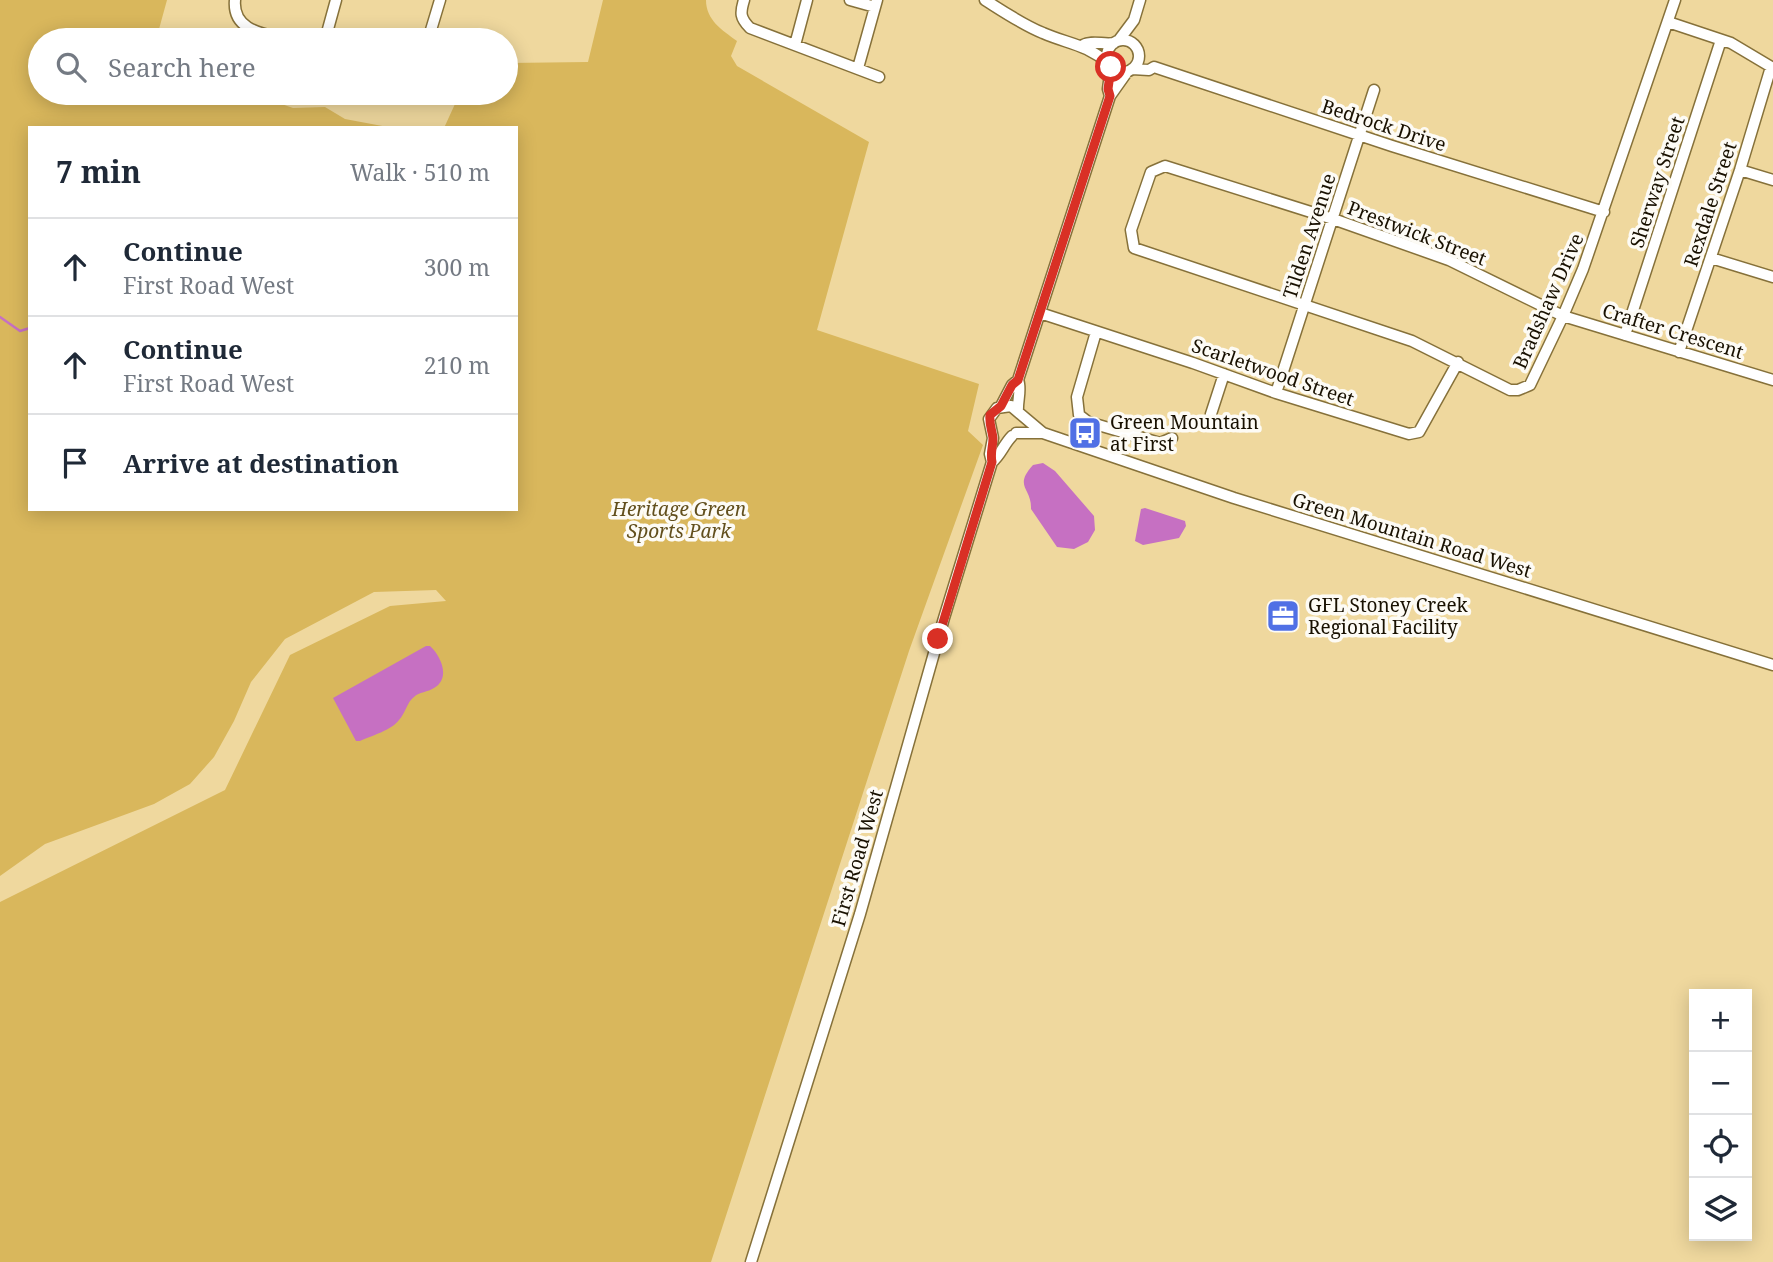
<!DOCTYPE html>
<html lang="en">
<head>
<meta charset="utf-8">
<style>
  :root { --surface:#fff; --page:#f6f6f7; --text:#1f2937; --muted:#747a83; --line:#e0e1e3 }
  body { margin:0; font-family:"Noto Serif",serif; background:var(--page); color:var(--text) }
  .controls { position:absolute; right:21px; bottom:21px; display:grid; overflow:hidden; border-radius:0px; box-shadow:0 4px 18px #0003 }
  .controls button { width:63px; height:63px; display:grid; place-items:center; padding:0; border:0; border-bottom:2px solid var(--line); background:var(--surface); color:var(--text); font:35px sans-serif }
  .stop { position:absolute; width:21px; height:21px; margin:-16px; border:5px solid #d93025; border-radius:50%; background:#fff }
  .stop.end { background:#d93025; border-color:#fff; box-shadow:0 2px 7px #0008 }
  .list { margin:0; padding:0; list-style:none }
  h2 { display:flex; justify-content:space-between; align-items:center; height:91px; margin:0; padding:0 28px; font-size:30px }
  h2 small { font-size:23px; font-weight:400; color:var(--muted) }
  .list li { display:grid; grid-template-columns:46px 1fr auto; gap:21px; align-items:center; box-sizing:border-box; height:98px; padding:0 28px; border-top:2px solid var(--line) }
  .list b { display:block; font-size:26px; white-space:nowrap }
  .list p { margin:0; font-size:23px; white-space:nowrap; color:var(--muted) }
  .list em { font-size:23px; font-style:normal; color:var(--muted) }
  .icon { flex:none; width:38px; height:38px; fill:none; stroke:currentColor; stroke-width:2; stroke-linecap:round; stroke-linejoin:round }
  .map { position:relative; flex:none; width:1773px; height:1262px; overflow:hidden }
  .search { position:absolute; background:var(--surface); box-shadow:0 4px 18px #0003; left:28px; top:28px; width:490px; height:77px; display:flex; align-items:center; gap:18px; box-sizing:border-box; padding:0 24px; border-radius:38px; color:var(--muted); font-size:26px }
  .panel { position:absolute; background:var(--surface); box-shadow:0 4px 18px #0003; left:28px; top:126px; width:490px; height:385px; border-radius:0px }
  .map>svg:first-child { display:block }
  .green { fill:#d9b75c }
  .water { fill:#c670c2 }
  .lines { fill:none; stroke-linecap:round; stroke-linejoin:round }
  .stream { stroke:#c670c2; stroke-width:2.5 }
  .minor-casing { stroke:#86713a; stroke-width:13 }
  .minor { stroke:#fff; stroke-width:10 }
  .route { stroke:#d93025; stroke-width:9 }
  .labels { text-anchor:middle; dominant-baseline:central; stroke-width:7; stroke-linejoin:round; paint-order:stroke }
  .street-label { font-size:19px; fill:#181000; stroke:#fdfbf5 }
  .poi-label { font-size:19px; fill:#181000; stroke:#fdfbf5; text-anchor:start }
  .park-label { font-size:19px; font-style:italic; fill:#624f1d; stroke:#fdfbf5 }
</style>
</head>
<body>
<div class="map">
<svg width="1773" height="1262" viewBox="0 0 1773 1262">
  <rect width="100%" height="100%" fill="#efd89e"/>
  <path class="green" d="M0 0H167L156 40H40V93H250L293 108 325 107 345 119 393 128H30V509H516V128H444L460 93H506V63L588 62 603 0H706C706 20 722 30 737 41L731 56 737 66 869 142 817 330 979 384 968 431 983 445 909 651 711 1262H0V902L225 790 290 655 390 606 446 601 436 590 374 592 285 639 251 682 234 721 214 757 190 784 154 804 45 844 0 876Z"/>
  <path class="water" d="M1043 463 1055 471 1094 516 1095 530 1088 542 1074 549 1057 547 1031 509C1032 488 1013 487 1033 465Z
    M1145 508 1185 521 1186 526 1179 538 1143 545 1135 541 1141 509Z
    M426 646H430C441 656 451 678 434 688 428 692 419 692 414 697 407 702 405 714 399 720 392 730 371 736 360 741H356L333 698Z"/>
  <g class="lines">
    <path class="stream" d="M0 317 20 331 30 328"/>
    <defs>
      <path id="minor" d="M235 0C232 32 266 34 289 40
        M744 0C740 13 740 18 750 28L879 77
        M850 0 875 7
        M985 0C1004 12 1023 25 1043 33 1068 44 1086 44 1108 63
        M1675 0 1583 269 1563 316 1530 385 1518 390H1510L1412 341 1134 248 1131 230 1151 172 1165 166 1333 219 1449 260 1563 316 1773 380
        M1668 22 1731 43 1773 68
        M325 40 336 0
        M428 40 440 0
        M1119 40 1134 20 1140 0
        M1107 56a16 16 0 1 1 32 0a16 16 0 1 1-32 0Z
        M795 45 807 0
        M1083 45C1092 40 1104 45 1114 43
        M858 68 877 0
        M1132 69 1149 70 1154 67 1392 146 1604 212
        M1110 96 1108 89 1111 67
        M1740 170 1773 180
        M1711 258 1773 277
        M1040 313 1193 363 1276 393 1409 434 1419 432 1458 362
        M1096 332 1077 397 1079 415 1088 422 1160 443 1172 438
        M1625 335 1721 40
        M1679 352 1740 170 1771 67
        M1276 393 1374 90
        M1001 406 1012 385 1018 380
        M1018 412C1017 401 1022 389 1018 380L1110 96 1127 72
        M1211 414 1224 374
        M1016 433H1043
        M992 462 990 454 993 438 989 419 997 408 1011 406 1043 433 1234 498 1773 665
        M751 1262 860 914 944 618 992 462C1000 456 1004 444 1012 436"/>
    </defs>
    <use href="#minor" class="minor-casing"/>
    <use href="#minor" class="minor"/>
  </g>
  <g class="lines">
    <path class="route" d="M938 639 992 462C990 453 993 447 993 438 992 430 989 424 990 415L1001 406 1012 385 1018 380 1110 96 1108 89 1111 67"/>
  </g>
  <defs>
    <symbol id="bus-square" viewBox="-11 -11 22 22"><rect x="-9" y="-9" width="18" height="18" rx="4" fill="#5070e5" stroke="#fdfbf5"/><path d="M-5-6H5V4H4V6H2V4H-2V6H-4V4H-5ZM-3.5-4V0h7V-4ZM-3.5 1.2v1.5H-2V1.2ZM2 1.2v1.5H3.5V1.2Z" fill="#fff"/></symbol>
    <symbol id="office-square" viewBox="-11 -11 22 22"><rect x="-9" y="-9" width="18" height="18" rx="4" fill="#5070e5" stroke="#fdfbf5"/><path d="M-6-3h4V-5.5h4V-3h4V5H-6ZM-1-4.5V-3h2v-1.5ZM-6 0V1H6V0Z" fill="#fff"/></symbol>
  </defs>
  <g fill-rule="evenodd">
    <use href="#bus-square" x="1066" y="414" width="38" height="38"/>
    <use href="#office-square" x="1264" y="597" width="38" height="38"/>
  </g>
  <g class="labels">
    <g class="street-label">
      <text transform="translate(1384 125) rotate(18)">Bedrock Drive</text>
      <text transform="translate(1657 182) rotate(-72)">Sherway Street</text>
      <text transform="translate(1710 204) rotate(-72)">Rexdale Street</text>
      <text transform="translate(1417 233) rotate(21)">Prestwick Street</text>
      <text transform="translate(1309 236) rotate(-72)">Tilden Avenue</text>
      <text transform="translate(1548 301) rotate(-66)">Bradshaw Drive</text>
      <text transform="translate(1673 331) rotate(17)">Crafter Crescent</text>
      <text transform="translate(1273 372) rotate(19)">Scarletwood Street</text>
      <text transform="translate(1412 535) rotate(17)">Green Mountain Road West</text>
      <text transform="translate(857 858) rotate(-74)">First Road West</text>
    </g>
    <g class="poi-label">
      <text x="1110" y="422">Green Mountain<tspan x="1110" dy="22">at First</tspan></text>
      <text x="1308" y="605">GFL Stoney Creek<tspan x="1308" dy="22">Regional Facility</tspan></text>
    </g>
    <g class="park-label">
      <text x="679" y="509">Heritage Green<tspan x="679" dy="22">Sports Park</tspan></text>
    </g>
  </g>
</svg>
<div class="controls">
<button>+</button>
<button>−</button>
<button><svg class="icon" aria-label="locate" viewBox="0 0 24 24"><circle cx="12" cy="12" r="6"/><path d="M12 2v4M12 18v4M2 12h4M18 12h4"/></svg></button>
<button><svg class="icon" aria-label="layers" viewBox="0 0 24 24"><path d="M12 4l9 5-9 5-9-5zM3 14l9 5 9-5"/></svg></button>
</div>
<div class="stop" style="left:1111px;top:67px"></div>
<div class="stop end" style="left:938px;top:639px"></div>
<div class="search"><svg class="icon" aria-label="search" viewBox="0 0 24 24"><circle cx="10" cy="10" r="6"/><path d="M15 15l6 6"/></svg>Search here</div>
<section class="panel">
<h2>7 min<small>Walk · 510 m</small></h2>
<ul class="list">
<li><svg class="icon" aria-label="ahead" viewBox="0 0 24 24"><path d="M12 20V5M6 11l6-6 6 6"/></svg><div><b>Continue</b><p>First Road West</p></div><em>300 m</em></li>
<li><svg class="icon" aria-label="ahead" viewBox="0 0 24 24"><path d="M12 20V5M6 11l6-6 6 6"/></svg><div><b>Continue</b><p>First Road West</p></div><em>210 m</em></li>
<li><svg class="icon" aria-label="arrive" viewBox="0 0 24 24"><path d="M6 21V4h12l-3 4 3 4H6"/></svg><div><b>Arrive at destination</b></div></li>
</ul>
</section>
</div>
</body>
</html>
